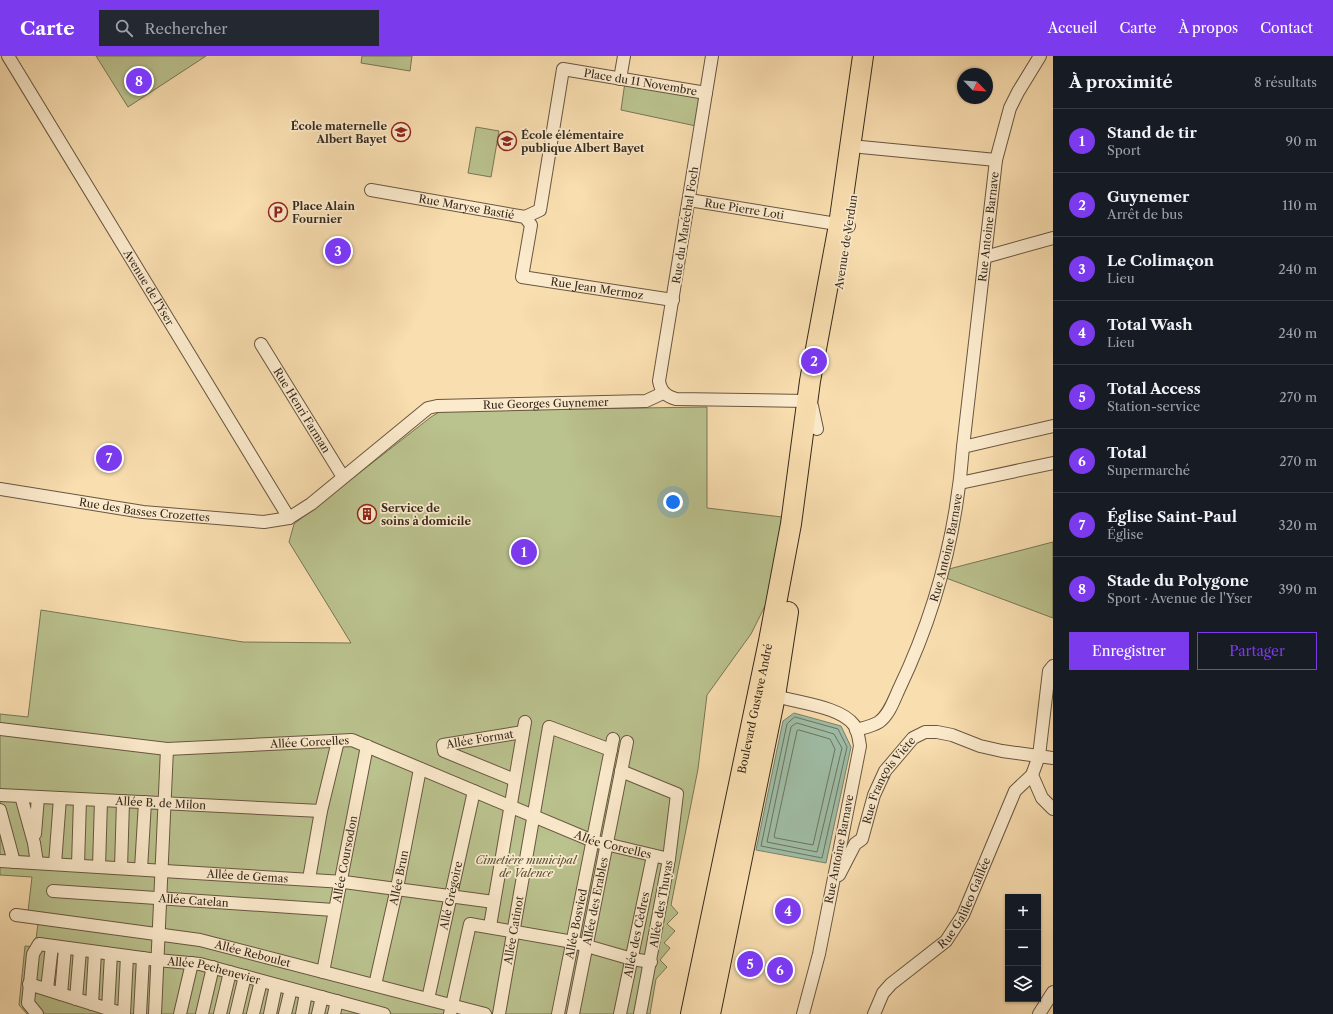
<!DOCTYPE html>
<html lang="fr">
<head>
<meta charset="utf-8">
<style>
  :root { --surface:#171b24; --page:#242831; --text:#f1f3f6; --muted:#9ea1a6; --line:#363941; --accent:#7c3aed }
  body { margin:0; font-family:"Libre Caslon Text",serif; background:var(--page); color:var(--text) }
  .controls { position:absolute; right:12px; bottom:12px; display:grid; overflow:hidden; border-radius:0px; box-shadow:0 1px 3px #0004 }
  .controls button { width:36px; height:36px; display:grid; place-items:center; padding:0; border:0; border-bottom:1px solid var(--line); background:var(--surface); color:var(--text); font:20px sans-serif }
  .compass { position:absolute; left:957px; top:12px; width:36px; height:36px; border-radius:50%; background:var(--surface); box-shadow:0 1px 3px #0004; rotate:115deg }
  .you { position:absolute; left:673px; top:446px; width:14px; height:14px; margin:-10px; border:3px solid #fff; border-radius:50%; background:#1a73e8; box-shadow:0 0 0 6px #1a73e833 }
  .badge { display:grid; place-items:center; width:26px; height:26px; border-radius:50%; background:var(--accent); color:#fff; font-size:13px; font-weight:700 }
  .pin { position:absolute; translate:-50% -50%; border:2px solid #fff; box-shadow:0 1px 4px #0006 }
  .list { margin:0; padding:0; list-style:none }
  h2 { display:flex; justify-content:space-between; align-items:center; height:52px; margin:0; padding:0 16px; font-size:17px }
  h2 small { font-size:13px; font-weight:400; color:var(--muted) }
  .list li { display:grid; grid-template-columns:26px 1fr auto; gap:12px; align-items:center; box-sizing:border-box; height:64px; padding:0 16px; border-top:1px solid var(--line) }
  .list b { display:block; font-size:15px; white-space:nowrap }
  .list p { margin:0; font-size:13px; white-space:nowrap; color:var(--muted) }
  .list em { font-size:13px; font-style:normal; color:var(--muted) }
  .actions { display:flex; gap:8px; padding:12px 16px }
  .actions a { flex:1; padding:9px 0; border:1px solid var(--accent); border-radius:0px; text-align:center; font-size:14px; color:var(--accent) }
  .actions .main { background:var(--accent); color:#fff }
  .icon { flex:none; width:22px; height:22px; fill:none; stroke:currentColor; stroke-width:2; stroke-linecap:round; stroke-linejoin:round }
  .map { position:relative; flex:none; width:1053px; height:958px; overflow:hidden }
  header { display:flex; align-items:center; gap:24px; box-sizing:border-box; height:56px; padding:0 20px; background:var(--accent); color:#fff }
  header strong { font-size:19px }
  nav { display:flex; gap:22px; margin-inline-start:auto; font-size:14px }
  .search { width:280px; height:36px; background:var(--page); display:flex; align-items:center; gap:10px; box-sizing:border-box; padding:0 14px; border-radius:0px; color:var(--muted); font-size:15px }
  main { display:flex }
  aside { flex:1; background:var(--surface) }
  .map>svg:first-child { display:block }
  .green { fill:#bac28e; stroke:#787655 }
  .water { fill:#9fbda6; stroke:#75826f }
  .lines { fill:none; stroke-linecap:round; stroke-linejoin:round }
  .shore { stroke:#6b7461; stroke-width:1 }
  .street-casing { stroke:#685741; stroke-width:14 }
  .primary-casing { stroke:#372a1c; stroke-width:22 }
  .street { stroke:#fbeacc; stroke-width:12 }
  .primary { stroke:#f9deb0; stroke-width:20 }
  .labels { text-anchor:middle; dominant-baseline:central; stroke-width:3.5; stroke-linejoin:round; paint-order:stroke }
  .street-label { font-size:11px; fill:#372a1c; stroke:#fbeacc }
  .poi-label { font-size:11px; font-weight:bold; fill:#372a1c; stroke:#fbeacc; text-anchor:start }
  .park-label { font-size:11px; font-style:italic; fill:#585038; stroke:#fbeacc }
</style>
</head>
<body>
<header>
<strong>Carte</strong>
<div class="search"><svg class="icon" aria-label="search" viewBox="0 0 24 24"><circle cx="10" cy="10" r="6"/><path d="M15 15l6 6"/></svg>Rechercher</div>
<nav><a>Accueil</a><a>Carte</a><a>À propos</a><a>Contact</a></nav>
</header>
<main>
<div class="map">
<svg width="1053" height="958" viewBox="0 0 1053 958">
  <rect width="100%" height="100%" fill="#f9deb0"/>
  <filter id="stains"><feTurbulence type="fractalNoise" baseFrequency=".005" numOctaves="4"/><feColorMatrix values="0 0 0 0 .2 0 0 0 0 .09 0 0 0 0 .02 0 0 0 .5 -.17"/></filter>
  <radialGradient id="worn" r=".72"><stop offset=".6" stop-color="#630" stop-opacity="0"/><stop offset="1" stop-color="#630" stop-opacity=".3"/></radialGradient>
  <path class="green" d="M96 0H206L128 51Z
    M362 0H412L410 15 361 7Z
    M625 26 701 40 696 70 621 54Z
    M476 71 499 75 491 121 468 117Z
    M707 351V452L782 461 768 544 751 578 707 639 698 713 671 849 678 857 667 868 675 875 664 887 670 892 660 904 667 911 656 923 650 958H27L19 949 25 890 35 891 38 867 27 864 32 821 0 819V658L28 661 41 554 243 586 351 587 289 486 294 468 431 361 441 355Z
    M1053 486V562L946 522 949 513Z"/>
  <path class="water" d="M794 657 841 670 851 691 826 807 756 794 783 665Z"/>
  <g class="lines">
    <path class="shore" d="M795 661 838 673 847 691 822 802 761 790 787 668Z
      M797 667 834 678 842 692 817 796 767 786 791 671Z
      M799 674 830 683 835 693 813 789 776 782 774 781 797 675Z"/>
    <defs>
      <g id="street">
        <path id="s1" d="M8 0 289 462"/>
        <path d="M712 0 659 325C661 336 666 340 676 343L807 345 812 350 817 373"/>
        <path d="M620 23 624 0"/>
        <path d="M861 91 996 104"/>
        <path id="s2" d="M371 134 525 161 531 169 522 221 673 244"/>
        <path id="s3" d="M689 144 849 170"/>
        <path id="s4" d="M525 161 540 154 563 13 706 37"/>
        <path d="M985 201 1053 182"/>
        <path id="s5" d="M261 288 343 421"/>
        <path d="M963 391 1053 370"/>
        <path d="M960 427 1053 407"/>
        <path id="s6" d="M0 433 143 456 264 466 289 462 311 448 428 352 437 350 646 345 663 337"/>
        <path d="M1053 610 1049 615 1039 700 1032 719 1042 742 1053 753"/>
        <path d="M770 638C793 647 839 649 854 669 858 675 859 683 860 690L819 898 803 958"/>
        <path id="s7" d="M0 673 167 693 352 684 593 785 669 803"/>
        <path id="s8" d="M856 674C863 672 873 670 879 666 889 659 894 644 899 633 935 558 957 474 963 391L996 104 1010 52 1018 36 1040 0"/>
        <path d="M621 715 677 738 669 803 640 958"/>
        <path id="s9" d="M515 724 444 695 443 689 523 676"/>
        <path id="s10" d="M0 739 321 755"/>
        <path d="M21 740 34 787 37 807"/>
        <path d="M0 754 14 806"/>
        <path d="M35 778 38 741"/>
        <path id="s11" d="M0 805 344 826 494 846"/>
        <path d="M55 808 60 742"/>
        <path d="M78 809 80 743"/>
        <path d="M99 811 101 744"/>
        <path d="M121 812 123 745"/>
        <path d="M141 813 145 746"/>
        <path id="s12" d="M839 819 855 788 862 783 874 739 885 715 913 682 925 676H937L952 679 980 690 1002 695 1053 702"/>
        <path d="M309 823 321 755 338 685"/>
        <path id="s13" d="M53 835 334 854"/>
        <path id="s14" d="M16 859 200 884 485 958"/>
        <path d="M490 870 525 666"/>
        <path id="s15" d="M323 916 367 690"/>
        <path d="M29 928 124 958"/>
        <path id="s16" d="M375 929 397 832 420 713"/>
        <path d="M47 933 52 890"/>
        <path d="M61 938 65 892"/>
        <path d="M76 943 80 894"/>
        <path id="s17" d="M428 943 474 735"/>
        <path d="M92 948 95 896"/>
        <path d="M108 953 111 898"/>
        <path id="s18" d="M37 958 28 947 33 898 39 888 157 904 200 908 384 958"/>
        <path d="M124 958 127 900"/>
        <path d="M140 958 143 902"/>
        <path d="M155 958 167 693"/>
        <path d="M180 958 192 907"/>
        <path d="M202 958 213 911"/>
        <path d="M220 958 230 916"/>
        <path d="M236 958 245 920"/>
        <path d="M253 958 261 925"/>
        <path d="M270 958 276 929"/>
        <path d="M285 958 291 933"/>
        <path d="M302 958 306 937"/>
        <path d="M318 958 322 941"/>
        <path d="M334 958 337 945"/>
        <path d="M450 958 470 868 573 886 632 903 651 906"/>
        <path id="s19" d="M499 958 549 671 611 694"/>
        <path id="s20" d="M558 958 613 683"/>
        <path id="s21" d="M573 958 627 686"/>
        <path id="s22" d="M620 958 653 800"/>
        <path id="s23" d="M874 958 883 937 891 928 946 885 963 859 1015 735 1032 719"/>
        <path d="M1039 958 1053 936"/>
      </g>
      <g id="primary">
        <path id="s24" d="M691 958 769 585 791 468 810 325 839 169 863 0"/>
        <path d="M710 958 775 640 788 556"/>
      </g>
    </defs>
    <use href="#street" class="street-casing"/>
    <use href="#primary" class="primary-casing"/>
    <use href="#street" class="street"/>
    <use href="#primary" class="primary"/>
  </g>
  <defs>
    <symbol id="school-ring" viewBox="-11 -11 22 22"><circle r="9.5" fill="#fbeacc" stroke="#8f2418" stroke-width="1.5"/><path d="M0-5L7-2L0 1L-7-2ZM-4 1L0 2.5L4 1V4Q0 6-4 4Z" fill="#8f2418"/></symbol>
    <symbol id="parking-ring" viewBox="-11 -11 22 22"><circle r="9.5" fill="#fbeacc" stroke="#8f2418" stroke-width="1.5"/><path d="M-3.5-5.5H1a3.5 3.5 0 0 1 0 7H-1V5.5H-3.5ZM-1-3.4V-.6H.8a1.4 1.4 0 0 0 0-2.8Z" fill="#8f2418"/></symbol>
    <symbol id="building-ring" viewBox="-11 -11 22 22"><circle r="9.5" fill="#fbeacc" stroke="#8f2418" stroke-width="1.5"/><path d="M-4-6H4V6H1V3H-1V6H-4ZM-2.5-4.3h1.7v1.8h-1.7ZM.8-4.3h1.7v1.8H.8ZM-2.5-1h1.7V.8h-1.7ZM.8-1h1.7V.8H.8Z" fill="#8f2418"/></symbol>
  </defs>
  <g fill-rule="evenodd">
    <use href="#school-ring" x="390" y="65" width="22" height="22"/>
    <use href="#school-ring" x="496" y="74" width="22" height="22"/>
    <use href="#parking-ring" x="267" y="145" width="22" height="22"/>
    <use href="#building-ring" x="356" y="447" width="22" height="22"/>
  </g>
  <g class="labels">
    <g class="street-label">
      <text stroke="none"><textPath href="#s4" startOffset="238">Place du 11 Novembre</textPath></text>
      <text stroke="none"><textPath href="#s2" startOffset="97">Rue Maryse Bastié</textPath></text>
      <text stroke="none"><textPath href="#s3" startOffset="56">Rue Pierre Loti</textPath></text>
      <text transform="translate(685 169) rotate(-81)">Rue du Maréchal Foch</text>
      <text stroke="none"><textPath href="#s8" startOffset="537">Rue Antoine Barnave</textPath></text>
      <text transform="translate(846 186) rotate(-81)">Avenue de Verdun</text>
      <text stroke="none"><textPath href="#s1" startOffset="271">Avenue de l'Yser</textPath></text>
      <text stroke="none"><textPath href="#s2" startOffset="295">Rue Jean Mermoz</textPath></text>
      <text stroke="none"><textPath href="#s6" startOffset="587">Rue Georges Guynemer</textPath></text>
      <text stroke="none"><textPath href="#s5" startOffset="78">Rue Henri Farman</textPath></text>
      <text stroke="none"><textPath href="#s6" startOffset="146">Rue des Basses Crozettes</textPath></text>
      <text stroke="none"><textPath href="#s8" startOffset="213">Rue Antoine Barnave</textPath></text>
      <text stroke="none"><textPath href="#s24" startOffset="312">Boulevard Gustave André</textPath></text>
      <text stroke="none"><textPath href="#s9" startOffset="120">Allée Format</textPath></text>
      <text stroke="none"><textPath href="#s7" startOffset="311">Allée Corcelles</textPath></text>
      <text stroke="none"><textPath href="#s12" startOffset="109">Rue François Viète</textPath></text>
      <text stroke="none"><textPath href="#s10" startOffset="161">Allée B. de Milon</textPath></text>
      <text stroke="none"><textPath href="#s7" startOffset="635">Allée Corcelles</textPath></text>
      <text transform="translate(839 793) rotate(-79)">Rue Antoine Barnave</text>
      <text stroke="none"><textPath href="#s15" startOffset="115">Allée Coursodon</textPath></text>
      <text stroke="none"><textPath href="#s11" startOffset="248">Allée de Gemas</textPath></text>
      <text stroke="none"><textPath href="#s16" startOffset="110">Allée Brun</textPath></text>
      <text stroke="none"><textPath href="#s17" startOffset="106">Allé Grégoire</textPath></text>
      <text stroke="none"><textPath href="#s13" startOffset="141">Allée Catelan</textPath></text>
      <text stroke="none"><textPath href="#s21" startOffset="115">Allée des Erables</textPath></text>
      <text stroke="none"><textPath href="#s23" startOffset="147">Rue Galileo Galilée</textPath></text>
      <text transform="translate(661 848) rotate(-80)">Allée des Thuyas</text>
      <text stroke="none"><textPath href="#s20" startOffset="92">Allée Bosvied</textPath></text>
      <text stroke="none"><textPath href="#s19" startOffset="85">Allée Catinot</textPath></text>
      <text stroke="none"><textPath href="#s22" startOffset="81">Allée des Cèdres</textPath></text>
      <text stroke="none"><textPath href="#s14" startOffset="240">Allée Reboulet</textPath></text>
      <text stroke="none"><textPath href="#s18" startOffset="252">Allée Pechenevier</textPath></text>
    </g>
    <g class="poi-label">
      <text x="387" y="70" text-anchor="end">École maternelle<tspan x="387" dy="13">Albert Bayet</tspan></text>
      <text x="521" y="79">École élémentaire<tspan x="521" dy="13">publique Albert Bayet</tspan></text>
      <text x="292" y="150">Place Alain<tspan x="292" dy="13">Fournier</tspan></text>
      <text x="381" y="452">Service de<tspan x="381" dy="13">soins à domicile</tspan></text>
    </g>
    <g class="park-label">
      <text x="526" y="804">Cimetière municipal<tspan x="526" dy="13">de Valence</tspan></text>
    </g>
  </g>
  <rect width="100%" height="100%" filter="url(#stains)"/>
  <rect width="100%" height="100%" fill="url(#worn)"/>
</svg>
<div class="controls">
<button>+</button>
<button>−</button>
<button><svg class="icon" aria-label="layers" viewBox="0 0 24 24"><path d="M12 4l9 5-9 5-9-5zM3 14l9 5 9-5"/></svg></button>
</div>
<svg class="compass" viewBox="-18 -18 36 36"><path d="M0-13l5 13h-10z" fill="#e53935"/><path d="M0 13l5-13h-10z" fill="#9ea1a6"/></svg>
<div class="you"></div>
<div class="pin badge" style="left:524px;top:496px">1</div>
<div class="pin badge" style="left:814px;top:305px">2</div>
<div class="pin badge" style="left:338px;top:195px">3</div>
<div class="pin badge" style="left:788px;top:855px">4</div>
<div class="pin badge" style="left:750px;top:908px">5</div>
<div class="pin badge" style="left:780px;top:914px">6</div>
<div class="pin badge" style="left:109px;top:402px">7</div>
<div class="pin badge" style="left:139px;top:25px">8</div>
</div>
<aside>
<h2>À proximité<small>8 résultats</small></h2>
<ul class="list">
<li><span class="badge">1</span><div><b>Stand de tir</b><p>Sport</p></div><em>90 m</em></li>
<li><span class="badge">2</span><div><b>Guynemer</b><p>Arrêt de bus</p></div><em>110 m</em></li>
<li><span class="badge">3</span><div><b>Le Colimaçon</b><p>Lieu</p></div><em>240 m</em></li>
<li><span class="badge">4</span><div><b>Total Wash</b><p>Lieu</p></div><em>240 m</em></li>
<li><span class="badge">5</span><div><b>Total Access</b><p>Station-service</p></div><em>270 m</em></li>
<li><span class="badge">6</span><div><b>Total</b><p>Supermarché</p></div><em>270 m</em></li>
<li><span class="badge">7</span><div><b>Église Saint-Paul</b><p>Église</p></div><em>320 m</em></li>
<li><span class="badge">8</span><div><b>Stade du Polygone</b><p>Sport · Avenue de l'Yser</p></div><em>390 m</em></li>
</ul>
<div class="actions"><a class="main">Enregistrer</a><a>Partager</a></div>
</aside>
</main>
</body>
</html>
